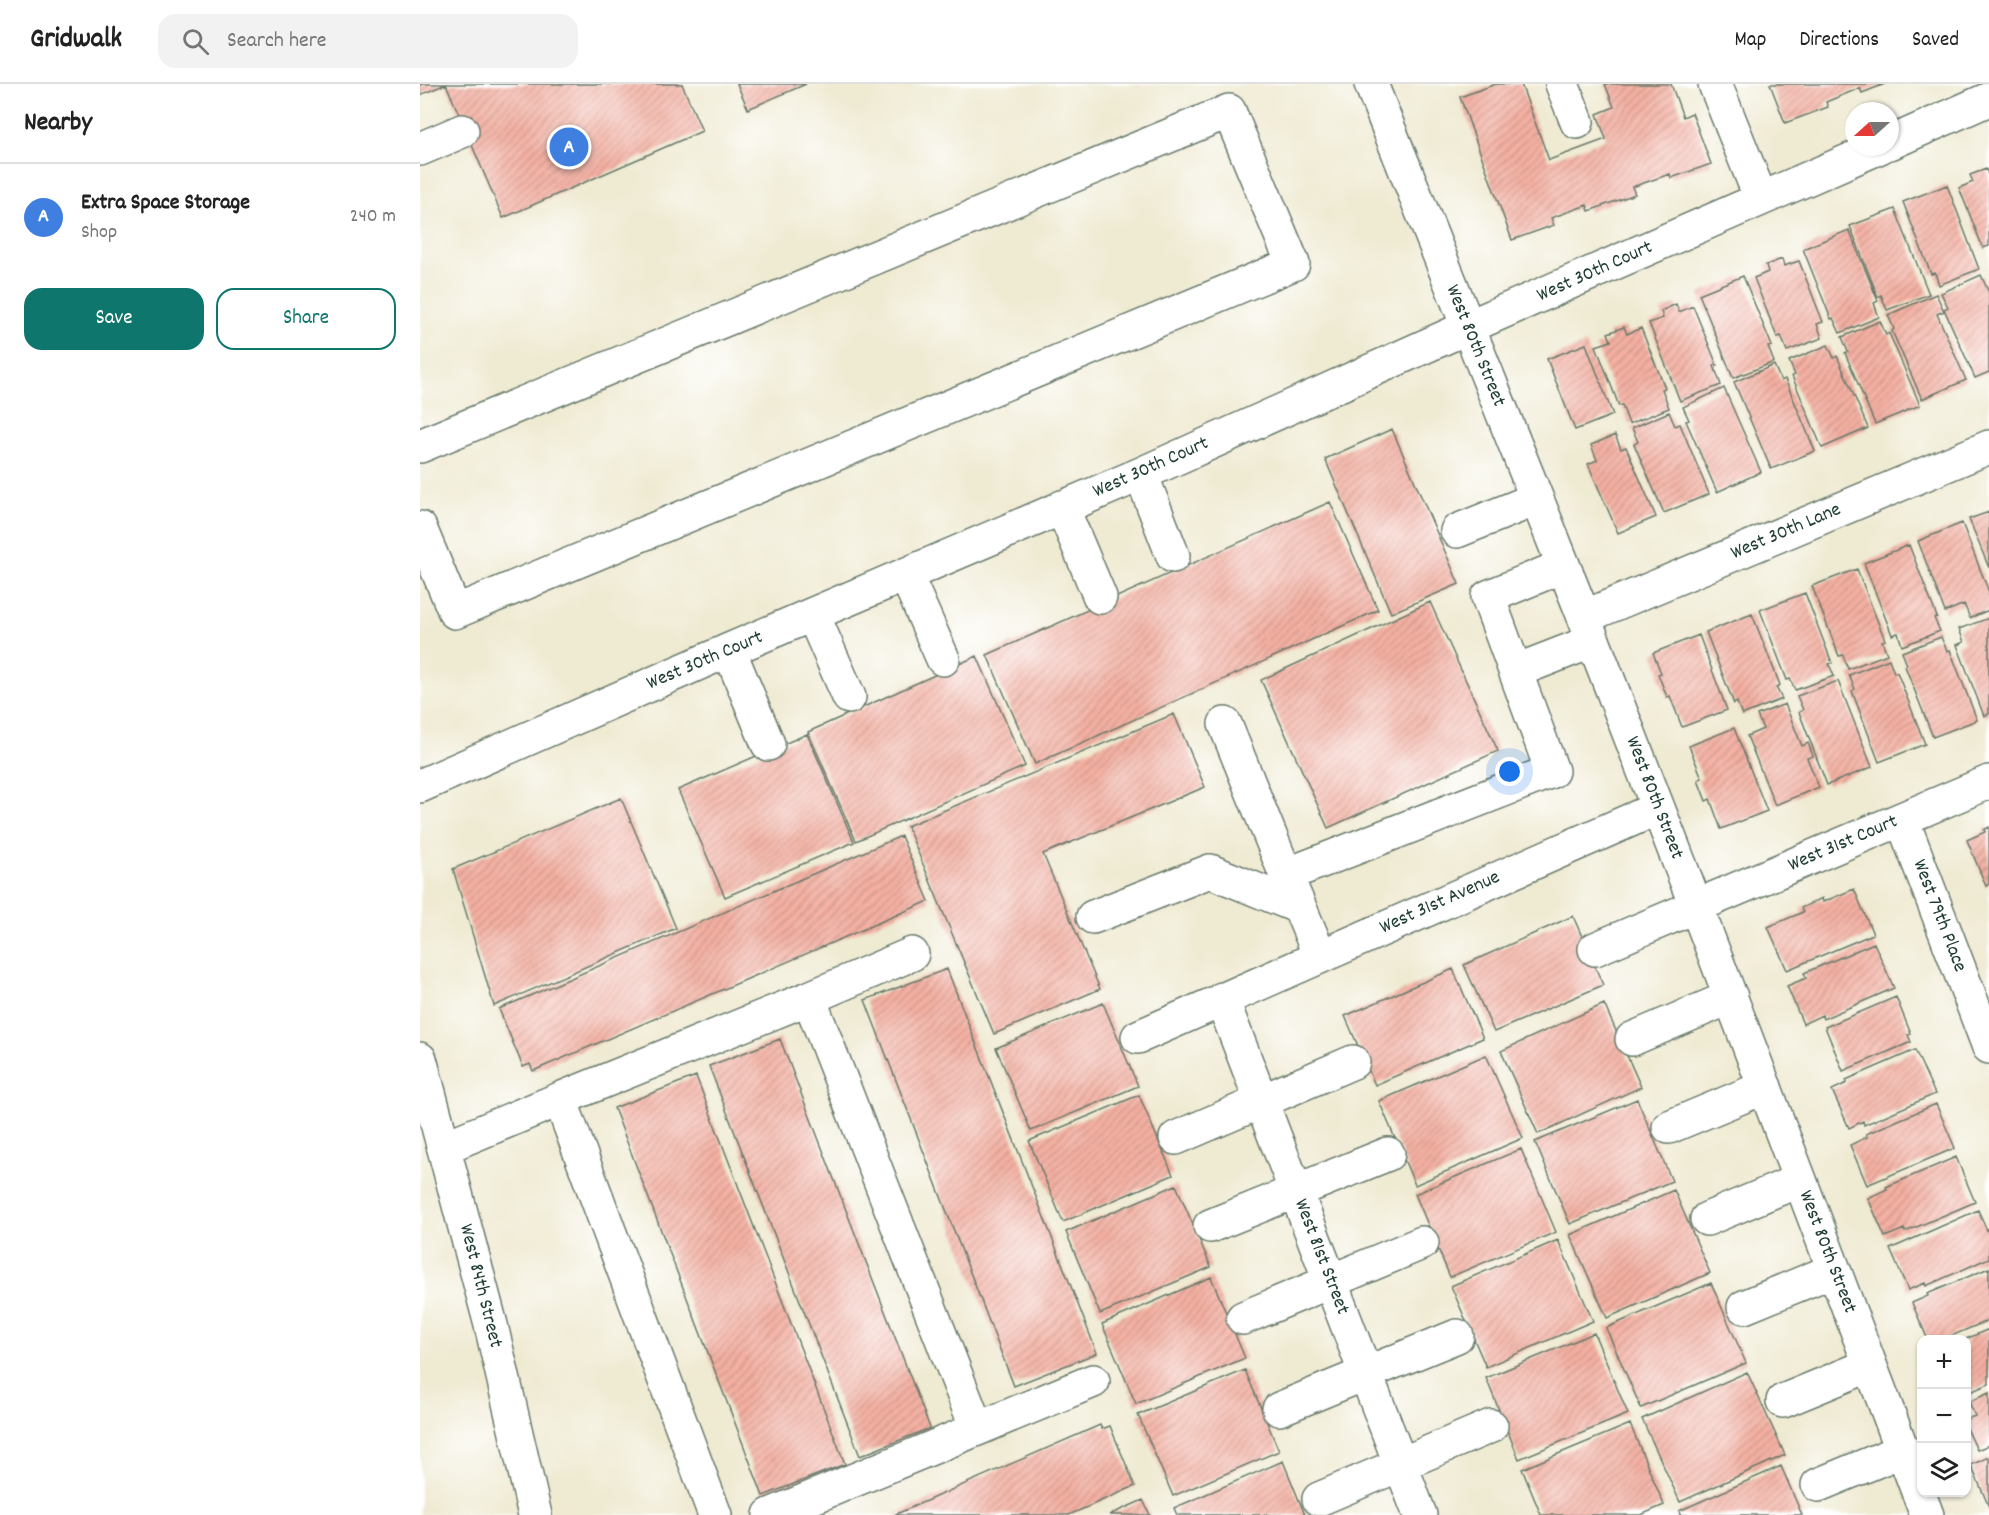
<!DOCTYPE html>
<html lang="en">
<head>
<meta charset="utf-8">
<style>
  :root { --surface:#fff; --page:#f2f2f2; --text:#222; --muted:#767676; --line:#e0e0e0; --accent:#0f766e }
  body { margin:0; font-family:Dekko,sans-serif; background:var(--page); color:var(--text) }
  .controls { position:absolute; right:18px; bottom:18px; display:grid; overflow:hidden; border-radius:12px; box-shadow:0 2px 4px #0004 }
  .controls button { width:54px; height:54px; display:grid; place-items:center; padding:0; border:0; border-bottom:2px solid var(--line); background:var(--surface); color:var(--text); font:30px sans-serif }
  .compass { position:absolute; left:1425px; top:18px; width:54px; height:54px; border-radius:50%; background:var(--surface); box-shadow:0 2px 4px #0004; rotate:249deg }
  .you { position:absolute; left:1090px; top:688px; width:21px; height:21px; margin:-15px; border:4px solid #fff; border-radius:50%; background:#1a73e8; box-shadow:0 0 0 9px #1a73e833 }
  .badge { display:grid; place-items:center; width:39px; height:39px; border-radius:50%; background:var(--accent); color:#fff; font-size:20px; font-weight:700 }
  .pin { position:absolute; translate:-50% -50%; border:3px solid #fff; box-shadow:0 2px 6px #0006 }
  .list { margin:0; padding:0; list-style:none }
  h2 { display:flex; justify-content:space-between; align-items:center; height:78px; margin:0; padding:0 24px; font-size:26px }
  h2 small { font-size:20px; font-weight:400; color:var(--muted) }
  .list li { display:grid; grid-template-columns:39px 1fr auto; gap:18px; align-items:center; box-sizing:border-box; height:108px; padding:0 24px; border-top:2px solid var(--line) }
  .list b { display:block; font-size:22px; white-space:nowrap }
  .list p { margin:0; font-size:20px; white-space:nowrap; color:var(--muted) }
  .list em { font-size:20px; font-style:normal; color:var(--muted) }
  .actions { display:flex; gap:12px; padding:18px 24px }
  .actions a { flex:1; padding:14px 0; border:2px solid var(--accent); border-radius:18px; text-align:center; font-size:21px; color:var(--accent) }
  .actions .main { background:var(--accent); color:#fff }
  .icon { flex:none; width:33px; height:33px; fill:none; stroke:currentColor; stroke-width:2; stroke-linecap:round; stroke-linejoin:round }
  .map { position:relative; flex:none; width:1569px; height:1431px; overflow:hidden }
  header { display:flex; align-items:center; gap:36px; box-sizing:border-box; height:84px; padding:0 30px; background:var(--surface); border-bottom:2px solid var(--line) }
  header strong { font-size:28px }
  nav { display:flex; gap:33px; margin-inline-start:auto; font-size:21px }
  .search { width:420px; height:54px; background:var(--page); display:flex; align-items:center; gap:15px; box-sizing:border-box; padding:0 21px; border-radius:18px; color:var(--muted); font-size:22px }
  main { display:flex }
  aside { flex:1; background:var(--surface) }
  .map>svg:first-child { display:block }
  .building { fill:url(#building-hatch) }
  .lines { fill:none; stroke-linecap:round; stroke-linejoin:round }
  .minor-casing { stroke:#687a6b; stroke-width:36 }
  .minor { stroke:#fff; stroke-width:33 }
  .labels { text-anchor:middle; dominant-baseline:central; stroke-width:4.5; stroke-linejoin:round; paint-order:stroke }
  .street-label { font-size:20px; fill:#1f3d34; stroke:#fff }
</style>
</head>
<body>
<header>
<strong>Gridwalk</strong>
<div class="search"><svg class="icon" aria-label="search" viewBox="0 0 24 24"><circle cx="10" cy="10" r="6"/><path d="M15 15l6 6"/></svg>Search here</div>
<nav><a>Map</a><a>Directions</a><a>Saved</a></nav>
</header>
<main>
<aside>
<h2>Nearby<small></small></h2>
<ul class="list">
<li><span class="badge" style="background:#3f7fe0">A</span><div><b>Extra Space Storage</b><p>Shop</p></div><em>240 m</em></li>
</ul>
<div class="actions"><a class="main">Save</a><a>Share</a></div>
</aside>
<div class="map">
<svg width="1569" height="1431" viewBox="0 0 1569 1431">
  <defs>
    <pattern id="building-hatch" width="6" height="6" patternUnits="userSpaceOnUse" patternTransform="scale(1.5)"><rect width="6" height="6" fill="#f5b1a3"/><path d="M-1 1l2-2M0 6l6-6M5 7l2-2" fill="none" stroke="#c69186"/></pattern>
  </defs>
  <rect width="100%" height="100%" fill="#fff"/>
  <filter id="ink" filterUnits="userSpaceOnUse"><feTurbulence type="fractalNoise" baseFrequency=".0167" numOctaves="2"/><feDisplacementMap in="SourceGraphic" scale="12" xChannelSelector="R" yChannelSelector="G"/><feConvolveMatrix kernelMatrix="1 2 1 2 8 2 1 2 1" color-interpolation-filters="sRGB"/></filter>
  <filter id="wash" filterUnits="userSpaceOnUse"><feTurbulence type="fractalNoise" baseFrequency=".008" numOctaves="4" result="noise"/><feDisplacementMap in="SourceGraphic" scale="24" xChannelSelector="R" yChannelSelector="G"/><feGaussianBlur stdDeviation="1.35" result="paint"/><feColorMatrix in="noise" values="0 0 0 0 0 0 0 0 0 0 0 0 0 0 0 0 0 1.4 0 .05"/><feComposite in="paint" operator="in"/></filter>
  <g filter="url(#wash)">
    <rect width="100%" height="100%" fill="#efead2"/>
    <g id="blocks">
      <path class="building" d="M0 0H262L282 47 83 134 26 0 0 11Z
        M317 0H386L328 25Z
        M1076 0H1101L1129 76 1186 55 1177 30 1194 23 1185 0H1251L1263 33 1272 29 1291 80 1251 94 1250 90 1212 103 1215 110 1169 127 1167 121 1131 134 1134 141 1092 156 1040 13Z
        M1350 0H1465L1442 9 1440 4 1406 18 1408 23 1365 39Z
        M1566 85 1569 93V162L1563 164 1539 104 1553 98 1550 91Z
        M1527 101 1559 185 1519 201 1515 189 1511 190 1483 118Z
        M1475 125 1509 210 1467 226 1461 211 1458 213 1430 142Z
        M1429 146 1458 217 1454 219 1459 233 1420 249 1413 234 1411 235 1383 165Z
        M1362 175 1364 182 1379 177 1403 238 1397 240 1402 254 1367 267 1361 252 1357 253 1334 194 1348 188 1346 181Z
        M1561 191 1569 209V288L1555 294 1524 225 1528 223 1521 209Z
        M1323 192 1352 262 1348 263 1354 278 1313 294 1279 210Z
        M1516 210 1524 227 1517 230 1546 296 1502 315 1472 247 1474 245 1468 231Z
        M1256 220 1259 228 1273 222 1297 281 1294 282 1301 301 1260 317 1229 239 1243 234 1241 227Z
        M1460 237 1466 251 1469 249 1500 321 1455 340 1425 269 1428 268 1422 253Z
        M1204 243 1207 250 1221 244 1245 304 1242 305 1249 324 1209 340 1202 321 1199 322 1176 262 1191 257 1188 249Z
        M1166 260 1193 331 1155 346 1127 275Z
        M1408 261 1414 274 1417 272 1448 344 1402 364 1372 292 1375 291 1369 277Z
        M1354 281 1361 297 1365 295 1395 367 1351 385 1314 298Z
        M1304 304 1341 388 1297 408 1266 337 1269 336 1263 323Z
        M1249 328 1255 342 1260 340 1289 410 1244 429 1214 360 1218 358 1212 344Z
        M972 345 1039 500 971 529 905 375Z
        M1195 351 1201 365 1206 363 1236 433 1198 449 1168 380 1177 376 1171 361Z
        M910 418 958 526 615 680 567 571Z
        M1569 428V484L1549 435Z
        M1542 439 1569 508V526L1550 534 1544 520 1525 528 1498 457Z
        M1489 461 1517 533 1514 534 1520 547 1482 562 1478 549 1472 551 1444 479Z
        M1437 485 1465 556 1462 557 1467 570 1428 585 1423 571 1419 572 1392 502Z
        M1385 509 1412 579 1409 580 1414 592 1375 606 1370 595 1367 596 1340 526Z
        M1010 518 1078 667 908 744 841 596Z
        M1332 530 1360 601 1356 603 1362 615 1322 631 1317 618 1314 620 1286 548Z
        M1569 534V630L1564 632 1537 561 1544 558 1539 545Z
        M1279 551 1307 626 1262 643 1250 612 1247 613 1238 590 1241 589 1233 569Z
        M1521 553 1527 567 1530 566 1557 636 1513 653 1485 582 1487 581 1482 568Z
        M557 572 605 682 436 757 388 648Z
        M1469 575 1474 589 1477 588 1505 660 1459 678 1432 607 1435 605 1429 591Z
        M1418 597 1452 683 1407 701 1379 628 1383 626 1377 612Z
        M1365 620 1382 662 1388 659 1393 672 1387 674 1399 703 1355 721 1327 652 1343 645 1337 631Z
        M754 630 785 703 623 770 680 905 574 950 487 742Z
        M1314 644 1347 727 1301 745 1290 715 1286 717 1278 696 1282 694 1269 662Z
        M387 650 434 758 305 813 258 706Z
        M201 714 256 844 74 922 33 785Z
        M1569 743V800L1566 802 1547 756 1565 748 1564 746Z
        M481 752 509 817 113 987 110 980 103 983 79 925Z
        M1434 805 1453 850 1367 886 1348 843 1383 828 1381 824 1402 814 1403 818Z
        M1153 832 1183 901 1074 948 1044 881Z
        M1454 859 1474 904 1403 935 1402 931 1383 940 1367 902 1386 894 1384 889Z
        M527 885 677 1269 594 1302 445 916Z
        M1033 885 1063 954 955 1001 925 932Z
        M1476 913 1491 950 1488 951 1491 958 1423 987 1405 943Z
        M683 919 718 1002 611 1047 576 964Z
        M1184 920 1221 1003 1118 1050 1081 967Z
        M360 955 510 1344 440 1372 289 982Z
        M1495 966 1515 1010 1444 1041 1443 1037 1429 1044 1412 1006 1427 999 1426 996Z
        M1066 971 1103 1054 995 1101 959 1017Z
        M276 992 425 1380 343 1412 194 1024Z
        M719 1011 753 1091 643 1138 609 1057Z
        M1217 1015 1252 1097 1150 1140 1115 1058Z
        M1516 1020 1535 1064 1447 1101 1430 1061 1447 1053 1446 1050Z
        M1101 1065 1136 1148 1030 1193 995 1110Z
        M1536 1073 1555 1118 1485 1148 1484 1145 1465 1153 1448 1114 1467 1105 1466 1103Z
        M756 1101 791 1183 680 1230 646 1148Z
        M1254 1106 1290 1189 1187 1234 1150 1151Z
        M1558 1126 1569 1151V1174L1506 1202 1505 1199 1488 1206 1470 1165Z
        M1138 1156 1173 1237 1066 1283 1031 1202Z
        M1569 1184V1236L1522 1256H1508L1492 1219 1508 1212 1507 1210Z
        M791 1193 825 1274 716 1320 682 1240Z
        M1291 1199 1326 1279 1221 1324 1186 1244Z
        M1569 1245V1300L1548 1309 1546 1255Z
        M1174 1249 1208 1330 1099 1375 1066 1294Z
        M825 1286 859 1367 753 1412 718 1331Z
        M1327 1288 1365 1371 1260 1418 1222 1335Z
        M1569 1309V1361L1557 1366 1546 1342V1335L1555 1332 1549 1318Z
        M1210 1340 1244 1421 1221 1431H1121L1102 1385Z
        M680 1341 682 1345 690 1342 715 1402 649 1431H474Z
        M1569 1373V1423L1551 1381Z
        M863 1377 885 1431H757L754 1424Z
        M1361 1382 1382 1431H1260L1259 1427Z
        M723 1416 730 1431H689Z"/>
    </g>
  </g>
  <g filter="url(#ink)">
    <use href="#blocks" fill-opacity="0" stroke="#687a6b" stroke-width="1.5"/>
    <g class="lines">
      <defs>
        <path id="minor" d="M951 0 1164 533 1276 822 1507 1431
          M1142 0 1157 38
          M1295 0 1341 115
          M1470 59 1569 15
          M0 65 42 47
          M0 362 809 27 873 180 35 528 0 444
          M721 390 753 472
          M642 423 680 513
          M1037 447 1116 415
          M486 491 523 575
          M393 531 429 613
          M1164 533 1569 363
          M309 566 348 660
          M1096 587 1173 557
          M805 640 866 791
          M0 702 309 566 721 390 1048 243 1460 63
          M1482 735 1569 963
          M673 833 790 787 879 823
          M1175 865 1569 698
          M900 872 866 791 1132 687 1068 513 1143 482
          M389 914 492 870
          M802 915 1000 1431
          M718 953 1238 724
          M1212 955 1311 913
          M0 975 71 1241 115 1431
          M1249 1043 1345 1003
          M756 1054 933 978
          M25 1063 140 1015
          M1287 1135 1380 1096
          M790 1142 968 1070
          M1324 1223 1414 1186
          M823 1234 1002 1159
          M1363 1317 1450 1281
          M859 1325 1037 1252
          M1398 1401 1483 1366
          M899 1415 1071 1342
          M295 1431 140 1015 389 914 557 1345
          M350 1431 673 1297"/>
      </defs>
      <use href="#minor" class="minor-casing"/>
      <use href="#minor" class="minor"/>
    </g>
  </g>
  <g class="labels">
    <g class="street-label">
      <text transform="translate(1175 188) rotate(-24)">West 30th Court</text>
      <text transform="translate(1055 262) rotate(68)">West 80th Street</text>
      <text transform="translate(731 384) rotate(-24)">West 30th Court</text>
      <text transform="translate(1366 448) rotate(-23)">West 30th Lane</text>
      <text transform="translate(285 577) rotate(-23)">West 30th Court</text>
      <text transform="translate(1234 714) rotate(69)">West 80th Street</text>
      <text transform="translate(1423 760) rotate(-23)">West 31st Court</text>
      <text transform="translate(1020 819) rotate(-24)">West 31st Avenue</text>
      <text transform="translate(1519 832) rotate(69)">West 79th Place</text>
      <text transform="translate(1407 1168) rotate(69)">West 80th Street</text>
      <text transform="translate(901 1173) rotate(69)">West 81st Street</text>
      <text transform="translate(60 1202) rotate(76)">West 84th Street</text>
    </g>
  </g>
</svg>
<div class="controls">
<button>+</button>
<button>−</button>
<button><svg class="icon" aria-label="layers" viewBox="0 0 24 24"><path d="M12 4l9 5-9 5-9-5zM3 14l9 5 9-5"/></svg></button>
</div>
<svg class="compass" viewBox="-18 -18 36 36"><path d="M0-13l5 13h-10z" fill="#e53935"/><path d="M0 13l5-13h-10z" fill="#767676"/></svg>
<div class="you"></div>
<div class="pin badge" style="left:149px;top:63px;background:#3f7fe0">A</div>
</div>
</main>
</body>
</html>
